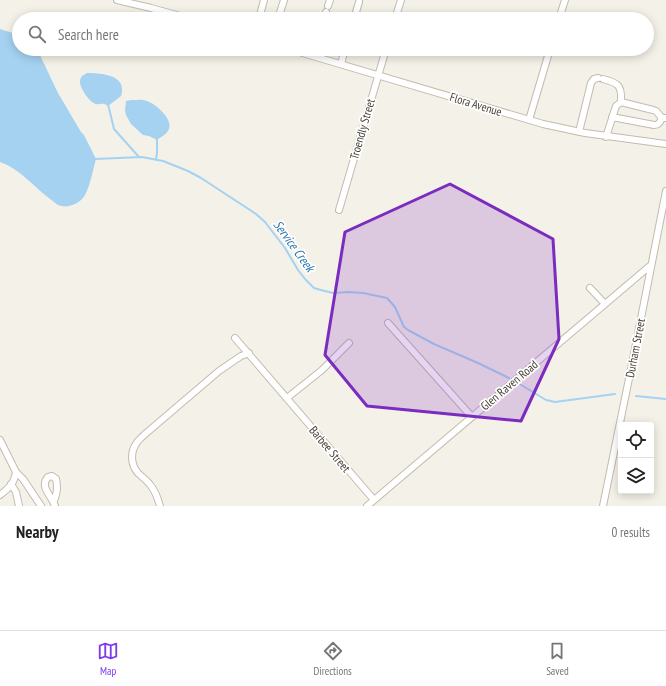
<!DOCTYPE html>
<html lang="en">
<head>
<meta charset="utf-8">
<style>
  :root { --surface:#fff; --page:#f2f2f2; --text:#222; --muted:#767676; --line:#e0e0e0; --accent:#7c3aed }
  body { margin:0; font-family:"PT Sans Narrow",sans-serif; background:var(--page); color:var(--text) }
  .controls { position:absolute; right:12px; bottom:12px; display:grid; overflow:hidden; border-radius:4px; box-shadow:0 2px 10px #0003 }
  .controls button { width:36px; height:36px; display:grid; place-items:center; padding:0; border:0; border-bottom:1px solid var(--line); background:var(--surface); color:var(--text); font:20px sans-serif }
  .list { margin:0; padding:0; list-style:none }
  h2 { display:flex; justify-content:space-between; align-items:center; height:52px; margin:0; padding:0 16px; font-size:17px }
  h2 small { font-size:13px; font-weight:400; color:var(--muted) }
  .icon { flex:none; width:22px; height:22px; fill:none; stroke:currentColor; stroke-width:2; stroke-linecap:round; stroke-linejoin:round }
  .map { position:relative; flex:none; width:666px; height:506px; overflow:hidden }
  .search { position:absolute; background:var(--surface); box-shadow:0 2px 10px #0003; left:12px; right:12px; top:12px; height:44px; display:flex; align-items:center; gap:10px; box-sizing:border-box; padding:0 14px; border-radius:22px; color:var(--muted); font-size:15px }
  .sheet { height:124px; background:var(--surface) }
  nav { display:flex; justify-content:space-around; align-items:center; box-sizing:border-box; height:56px; border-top:1px solid var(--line); background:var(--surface); font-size:11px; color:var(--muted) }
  nav a { display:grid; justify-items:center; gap:2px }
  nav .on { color:var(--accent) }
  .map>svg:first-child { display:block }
  .water { fill:#a5d2f1 }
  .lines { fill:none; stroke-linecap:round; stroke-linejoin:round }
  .stream { stroke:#a5d2f1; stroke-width:2 }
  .minor-casing { stroke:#c3bbae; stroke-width:8 }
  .minor { stroke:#fff; stroke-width:6 }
  .marked { fill:#7b2cbf; fill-opacity:0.2; stroke:#7b2cbf; stroke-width:3; stroke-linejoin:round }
  .labels { text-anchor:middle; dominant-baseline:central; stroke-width:3.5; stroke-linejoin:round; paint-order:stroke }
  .street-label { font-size:12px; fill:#484137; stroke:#fff }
  .water-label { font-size:13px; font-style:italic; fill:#2e77ad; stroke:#fff }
</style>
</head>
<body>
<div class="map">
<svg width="666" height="506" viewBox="0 0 666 506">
  <rect width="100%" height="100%" fill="#f4f1e8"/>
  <path class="water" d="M0 29 19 35V49H37L58 93 81 132 84 135 96 159C93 170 90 186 85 195 80 204 67 209 58 205 55 203 53 201 50 199 34 187 20 169 0 162Z
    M87 73C98 73 122 74 122 89 122 91 122 94 121 96L108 106C102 102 101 105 96 104 89 102 81 89 80 83 80 80 80 79 82 76Z
    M131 100C137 100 142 99 147 101 156 104 173 119 169 129 167 134 161 137 157 140L149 136 143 135 131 124 126 115 125 110 126 101Z"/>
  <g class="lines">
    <path class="stream" d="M108 104 114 129 139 157
      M95 159 142 157 163 161 188 171 201 178 256 214 265 222 285 248 298 270 305 279 314 288 321 290 333 293 348 292 363 293 387 298 395 307 404 327 408 330 434 344 478 363 509 378
      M156 160 157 153V139
      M518 383 546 400 555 402 615 394
      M636 396 666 399"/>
    <defs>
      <path id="minor" d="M117 0 151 8 191 19
        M328 6 330 0
        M259 19 264 0
        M278 19 284 0
        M324 19 326 12
        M354 19 359 2
        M395 19 401 0
        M559 19 565 0
        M289 49 543 124 585 133 666 144
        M341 64 345 49
        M603 79C618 83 622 85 621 102
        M612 117 654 125C659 125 660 122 662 118
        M529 120 550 49
        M579 132 591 83 594 79 598 78
        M606 137 616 106 621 102 653 110 656 111 662 118H666
        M339 210 386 49
        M590 288 605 304
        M388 323 472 417
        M235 338 374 500
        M287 398 322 370 349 343
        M0 440 16 472 23 479 41 506
        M11 484 16 492 19 506
        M0 495C9 488 14 484 16 472
        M54 501C57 493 58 488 56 479L52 476 48 477C39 487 52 496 55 506
        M160 506C158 499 156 492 151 486 148 481 143 478 138 473 131 465 130 453 136 444 138 440 141 438 144 435L219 371 241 356 249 353
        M367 506 651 265
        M603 506 633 359 666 191"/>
    </defs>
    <use href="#minor" class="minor-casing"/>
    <use href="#minor" class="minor"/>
  </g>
  <path class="marked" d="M450 184 553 239 559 339 521 421 367 406 325 355 345 232Z"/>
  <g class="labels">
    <g class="street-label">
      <text transform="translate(476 104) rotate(17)">Flora Avenue</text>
      <text transform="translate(362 129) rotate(-74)">Troendly Street</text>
      <text transform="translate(635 348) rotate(-79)">Durham Street</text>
      <text transform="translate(509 385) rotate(-40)">Glen Raven Road</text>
      <text transform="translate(330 449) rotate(50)">Barbee Street</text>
    </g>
    <g class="water-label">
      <text transform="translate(294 246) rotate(54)">Service Creek</text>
    </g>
  </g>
</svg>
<div class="controls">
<button><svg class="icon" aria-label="locate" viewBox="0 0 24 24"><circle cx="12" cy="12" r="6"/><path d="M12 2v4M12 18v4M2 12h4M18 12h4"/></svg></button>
<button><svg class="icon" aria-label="layers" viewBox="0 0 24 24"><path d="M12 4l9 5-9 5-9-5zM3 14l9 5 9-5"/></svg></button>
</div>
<div class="search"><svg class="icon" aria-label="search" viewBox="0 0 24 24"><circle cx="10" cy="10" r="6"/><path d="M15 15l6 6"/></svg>Search here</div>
</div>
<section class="sheet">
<h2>Nearby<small>0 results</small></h2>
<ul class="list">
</ul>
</section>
<nav>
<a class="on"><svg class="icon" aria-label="map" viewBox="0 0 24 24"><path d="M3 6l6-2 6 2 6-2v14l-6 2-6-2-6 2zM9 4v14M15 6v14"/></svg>Map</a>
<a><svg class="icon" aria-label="directions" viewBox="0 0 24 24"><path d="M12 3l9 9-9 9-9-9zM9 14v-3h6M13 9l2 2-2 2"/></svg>Directions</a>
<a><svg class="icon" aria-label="saved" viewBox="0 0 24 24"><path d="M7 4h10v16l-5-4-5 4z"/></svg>Saved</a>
</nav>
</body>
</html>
